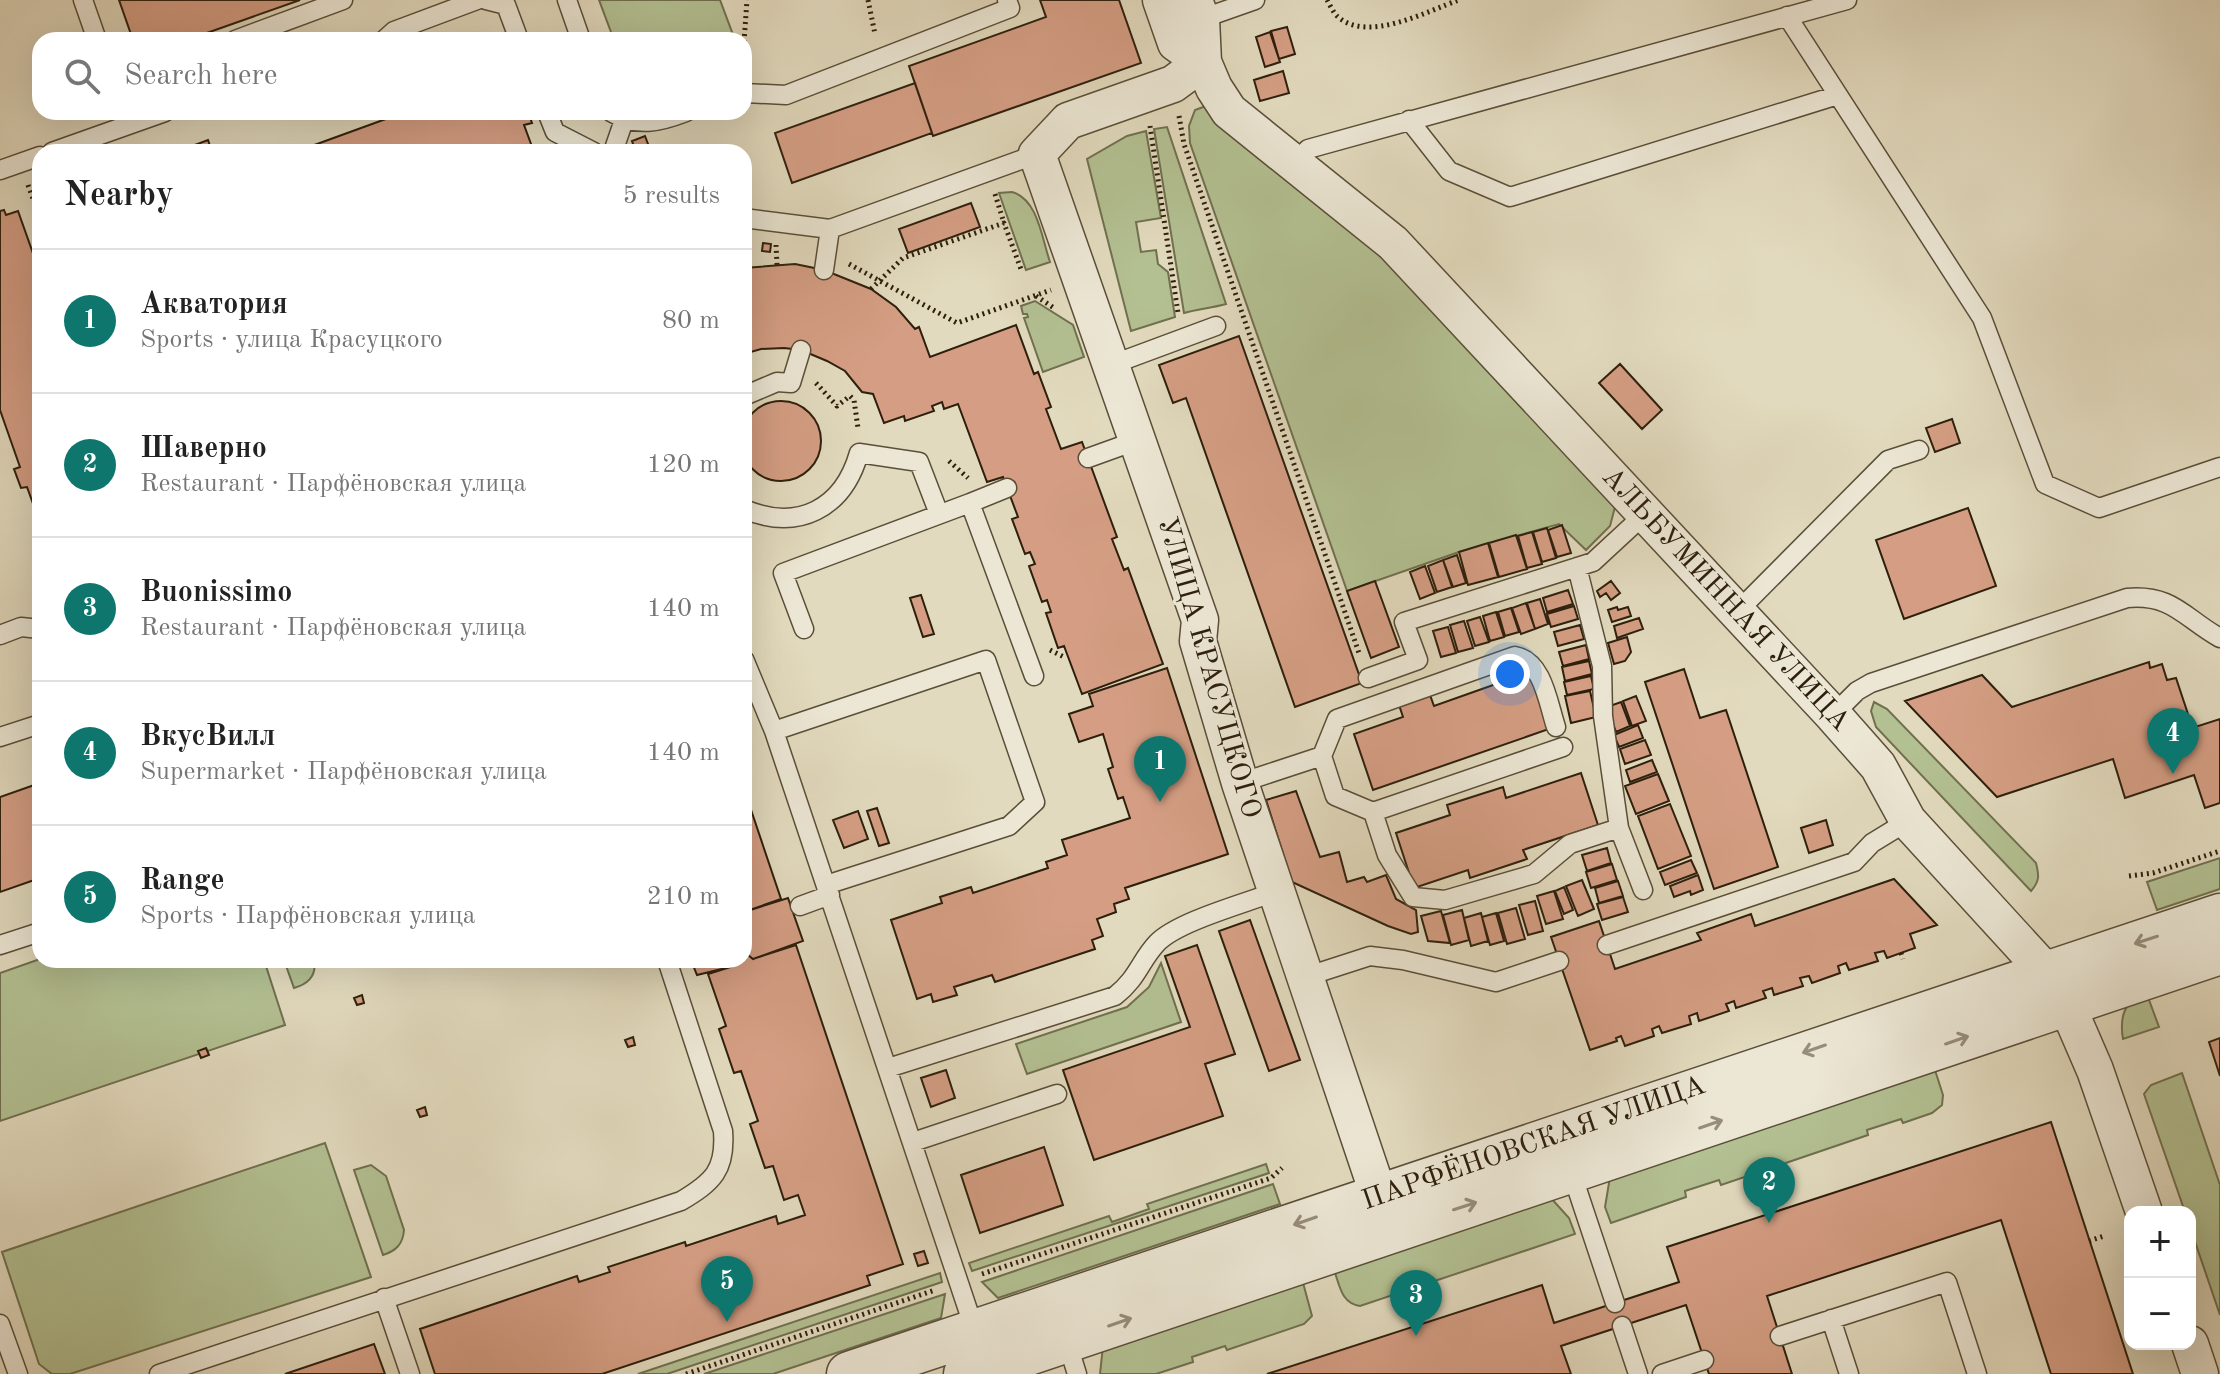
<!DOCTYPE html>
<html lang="en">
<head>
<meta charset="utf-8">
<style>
  :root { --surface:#fff; --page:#f2f2f2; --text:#222; --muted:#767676; --line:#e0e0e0; --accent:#0f766e }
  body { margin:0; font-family:"Old Standard TT",serif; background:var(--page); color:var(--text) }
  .controls { position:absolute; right:24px; bottom:24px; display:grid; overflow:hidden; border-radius:16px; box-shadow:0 8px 32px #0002 }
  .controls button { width:72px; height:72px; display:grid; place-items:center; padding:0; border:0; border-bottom:2px solid var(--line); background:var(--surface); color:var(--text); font:40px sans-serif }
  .you { position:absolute; left:1510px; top:674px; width:28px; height:28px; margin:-20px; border:6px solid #fff; border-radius:50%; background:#1a73e8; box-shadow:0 0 0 12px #1a73e833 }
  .badge { display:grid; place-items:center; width:52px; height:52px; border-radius:50%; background:var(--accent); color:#fff; font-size:26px; font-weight:700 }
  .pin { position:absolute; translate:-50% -66px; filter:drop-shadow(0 2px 4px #0008) }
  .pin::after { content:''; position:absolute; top:42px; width:28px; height:24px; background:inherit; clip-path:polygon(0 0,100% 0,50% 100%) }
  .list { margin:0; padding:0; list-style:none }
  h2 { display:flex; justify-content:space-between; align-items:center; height:104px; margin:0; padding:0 32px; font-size:34px }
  h2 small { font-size:26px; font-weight:400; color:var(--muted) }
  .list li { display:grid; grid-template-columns:52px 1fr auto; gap:24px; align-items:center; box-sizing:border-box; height:144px; padding:0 32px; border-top:2px solid var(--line) }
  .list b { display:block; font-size:30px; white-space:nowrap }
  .list p { margin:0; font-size:26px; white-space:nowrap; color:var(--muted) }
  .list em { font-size:26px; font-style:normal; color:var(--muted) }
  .icon { flex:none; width:44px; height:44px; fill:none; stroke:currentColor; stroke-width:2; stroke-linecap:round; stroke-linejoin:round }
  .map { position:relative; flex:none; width:2220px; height:1374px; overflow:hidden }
  .search { position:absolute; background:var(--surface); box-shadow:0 8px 32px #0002; left:32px; top:32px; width:720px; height:88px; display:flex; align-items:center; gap:20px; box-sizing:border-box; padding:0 28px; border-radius:24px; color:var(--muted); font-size:30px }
  .panel { position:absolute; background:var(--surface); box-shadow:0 8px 32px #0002; left:32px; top:144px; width:720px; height:824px; border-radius:24px }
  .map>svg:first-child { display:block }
  .green { fill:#b3c092; stroke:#70704f; stroke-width:2 }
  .building { fill:#d59e84; stroke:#2d1f0c; stroke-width:2 }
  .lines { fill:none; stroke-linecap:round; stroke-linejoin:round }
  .service-casing { stroke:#5a4e38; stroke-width:21 }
  .minor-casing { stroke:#5a4e38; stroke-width:39 }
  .tertiary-casing { stroke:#5a4e38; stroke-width:47 }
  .path { stroke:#2d1f0c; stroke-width:5; stroke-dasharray:2 4; stroke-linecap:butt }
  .service { stroke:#ece7d5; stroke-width:18 }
  .minor { stroke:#ece7d5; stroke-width:36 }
  .tertiary { stroke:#ece7d5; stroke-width:44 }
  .oneway { stroke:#968d7b }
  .labels { text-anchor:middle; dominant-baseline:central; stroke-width:6; stroke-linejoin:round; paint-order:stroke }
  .street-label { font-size:28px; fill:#2d1f0c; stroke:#ece7d5 }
</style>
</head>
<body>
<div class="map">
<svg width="2220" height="1374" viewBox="0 0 2220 1374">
  <rect width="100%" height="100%" fill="#e2dabe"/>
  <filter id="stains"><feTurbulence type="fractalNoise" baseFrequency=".0025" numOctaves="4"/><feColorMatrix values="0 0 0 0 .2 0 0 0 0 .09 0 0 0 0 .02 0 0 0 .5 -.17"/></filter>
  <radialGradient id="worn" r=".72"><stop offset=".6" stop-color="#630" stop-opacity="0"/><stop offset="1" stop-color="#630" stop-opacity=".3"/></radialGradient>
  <path class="green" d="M599 0H720L735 40H614Z
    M1206 106 1340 219 1391 266 1615 507 1610 526 1586 550 1559 524 1459 552 1347 591 1190 143 1189 126 1195 110Z
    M1167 127 1226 304C1212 308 1198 309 1184 313L1154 129Z
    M1146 131 1161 218 1136 222 1141 252 1156 250 1158 264 1168 272 1175 317 1131 331 1087 159 1127 136Z
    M1012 192C1038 199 1042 239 1050 262L1026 270 999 193Z
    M1035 301 1073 325 1084 357 1043 372 1024 318 1028 317 1027 314H1023L1021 306Z
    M1874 702 1887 709 2036 863C2039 875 2040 881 2031 891L1876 727 1871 711Z
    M2220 858V889L2157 910 2147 882Z
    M40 959 264 960 285 1025 0 1121V973Z
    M284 960H314C317 976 308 984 294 988Z
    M1161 963 1181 1022 1027 1074 1016 1044 1127 1007 1149 987Z
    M2145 989 2159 1027 2123 1039C2119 1015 2125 1003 2145 989Z
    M1934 1067 1943 1095 1942 1105 1932 1113 1903 1123 1901 1119 1867 1130 1868 1135 1721 1185 1719 1180 1685 1191 1686 1197 1611 1223 1605 1207 1610 1177Z
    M2182 1073 2220 1185V1315L2190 1227V1212H2185L2144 1094 2151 1085Z
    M325 1143 371 1277 70 1374H52L39 1364 2 1252Z
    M1266 1164 1269 1173 972 1271 969 1263 1109 1216 1112 1222 1149 1209 1147 1204Z
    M371 1165 386 1176 404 1230C403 1244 396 1251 383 1255L354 1170Z
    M1273 1184 1280 1204 998 1298 982 1282Z
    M1550 1197 1569 1218 1575 1234 1360 1306C1341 1303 1340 1286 1334 1270Z
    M940 1273 942 1282 667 1374H638Z
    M1302 1279 1312 1316 1304 1324 1227 1350 1225 1346 1192 1357 1193 1362 1156 1374H1100L1103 1346Z
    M945 1294 941 1318 773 1374H704Z"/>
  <path class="building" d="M119 0H300L187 40H133Z
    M1040 0H1119L1141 63 933 136 909 66 1046 17Z
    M1287 27 1295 54 1279 59 1271 31Z
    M1270 32 1280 62 1265 67 1256 37Z
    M1283 71 1289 93 1260 101 1254 80Z
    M915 83 932 133 792 183 775 133Z
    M405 112H528L532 123 524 125 534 152H295Z
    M645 136 651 152H636L632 141Z
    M208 140 212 152H176Z
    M971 203 980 227 908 253 899 229Z
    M4 210 6 215 18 211 40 273V523L27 487 21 488 14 469 20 467 0 410V211Z
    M763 243 771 244 770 252 762 251Z
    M795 264 824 270 871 289 896 307 915 329 919 327 930 357 1016 325 1034 374 1038 372 1051 407 1046 409 1061 449 1082 442 1117 537 1112 539 1124 570 1128 568 1163 664 1082 694 1064 646 1058 648 1046 613 1051 612 1047 600 1042 602 1029 566 1035 564 1030 552 1025 554 1012 519 1018 517 1003 477 987 482 958 404 944 409 942 402 932 406 934 411 905 421 904 416 884 423 873 394 862 392 845 371 827 361 801 350 784 348 761 349 744 354V268Z
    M1239 336 1362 683 1295 707 1186 398 1173 403 1159 365Z
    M1620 364 1662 410 1642 429 1599 383Z
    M741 441a40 40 0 1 1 80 0a40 40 0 1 1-80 0Z
    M1952 419 1960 443 1935 452 1926 428Z
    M1968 508 1996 586 1904 619 1876 540Z
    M1562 525 1571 553 1557 557 1548 530Z
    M1547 528 1556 558 1542 562 1533 532Z
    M1532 532 1542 564 1527 568 1518 536Z
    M1516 535 1527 569 1499 577 1489 543Z
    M1488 543 1498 577 1468 585 1459 552Z
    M1457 555 1466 583 1453 587 1443 560Z
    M1443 560 1452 587 1437 592 1428 566Z
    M1425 566 1435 593 1420 599 1410 572Z
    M1375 581 1399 647 1371 658 1347 591Z
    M1611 581 1620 593 1611 600 1606 593 1600 597 1597 591Z
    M1568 590 1573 604 1547 612 1543 598Z
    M921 595 934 634 923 637 910 598Z
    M1540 599 1548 624 1535 629 1527 603Z
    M1526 603 1535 629 1521 634 1512 608Z
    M1574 606 1578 619 1551 627 1547 614Z
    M1617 607 1618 610 1628 607 1631 616 1612 622 1608 610Z
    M1511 608 1519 632 1505 636 1498 612Z
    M1496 612 1504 637 1490 641 1483 616Z
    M1480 617 1489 642 1475 646 1467 621Z
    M1639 618 1643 629 1617 638 1614 626Z
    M1464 621 1473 648 1458 652 1450 625Z
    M1580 625 1584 639 1558 646 1554 632Z
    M1448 627 1456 653 1441 657 1433 631Z
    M1627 637 1631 652 1625 661 1614 664 1608 643Z
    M1586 645 1589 659 1563 666 1559 652Z
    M1589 661 1592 674 1565 681 1562 667Z
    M2149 662 2150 668 2162 664 2167 680 2176 678 2190 720 2184 722 2186 730 2220 719V803L2205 808 2194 775 2125 798 2113 759 1997 797 1905 701 1982 675 2012 707Z
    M1167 668 1228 854 1125 888 1129 899 1114 904 1116 912 1097 919 1103 936 1092 940 1095 949 995 982 992 975 954 987 957 995 933 1002 931 994 917 999 891 920 942 903 940 897 971 887 973 893 1048 868 1046 862 1067 855 1062 840 1130 818 1123 797 1118 799 1108 769 1113 767 1103 734 1079 742 1069 714 1093 706 1089 694Z
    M1684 669 1700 718 1726 710 1778 867 1714 889 1645 682Z
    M1530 672 1549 729 1373 790 1354 734 1403 717 1399 705 1430 695 1434 706Z
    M1591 676 1594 689 1567 695 1564 682Z
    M1590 691 1596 717 1571 723 1565 696Z
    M1636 696 1646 721 1632 726 1623 701Z
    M1621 702 1630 726 1616 732 1607 707Z
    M1638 725 1643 738 1619 747 1614 735Z
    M1645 740 1651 755 1625 764 1620 749Z
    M1652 760 1657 772 1630 782 1626 770Z
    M1581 773 1598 825 1523 850 1527 859 1470 878 1468 870 1414 888 1396 833 1450 815 1447 805 1503 787 1506 798Z
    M1658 774 1669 801 1636 814 1625 786Z
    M40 783V878L0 892V797Z
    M744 789 781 899 744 912Z
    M1296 791 1320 857 1339 852 1347 882 1364 877 1367 882 1386 875 1396 899 1416 910 1418 932 1411 934 1388 926 1292 882 1266 800Z
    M1670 804 1691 856 1658 869 1638 816Z
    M877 808 889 843 879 846 867 811Z
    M858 811 868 839 844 848 833 820Z
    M1826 820 1833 845 1809 853 1801 828Z
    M1607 848 1611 863 1587 871 1582 855Z
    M1691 860 1697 873 1665 885 1660 872Z
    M1612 864 1617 880 1591 888 1586 872Z
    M1698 875 1703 890 1691 895 1690 891 1674 897 1670 886Z
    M1894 879 1937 925 1910 934 1915 948 1887 958 1884 951 1875 953 1878 961 1849 970 1846 963 1838 966 1840 973 1812 983 1809 976 1800 978 1803 986 1774 995 1772 988 1763 991 1766 998 1736 1008 1734 1001 1726 1004 1729 1011 1699 1021 1697 1013 1689 1016 1691 1024 1662 1033 1659 1026 1652 1029 1654 1036 1625 1046 1621 1036 1616 1038 1617 1041 1590 1050 1551 937 1599 921 1615 969 1701 940 1697 933 1751 914 1755 926Z
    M1582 880 1594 909 1578 916 1566 886Z
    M1618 881 1623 896 1599 903 1595 888Z
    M1564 887 1573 910 1564 914 1555 891Z
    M1554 891 1563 919 1546 924 1537 896Z
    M1623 897 1628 912 1602 920 1597 904Z
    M788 898 803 941 753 959 748 955 744 956V912Z
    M1535 901 1543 931 1528 935 1519 905Z
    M1516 908 1525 939 1507 944 1498 913Z
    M1462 910 1469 940 1451 945 1443 915Z
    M1441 911 1450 943 1428 941 1421 916Z
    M1481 913 1488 941 1471 946 1464 918Z
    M1496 913 1504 941 1490 945 1482 917Z
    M1250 920 1300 1060 1269 1071 1219 931Z
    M796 945 903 1264 867 1276 870 1285 602 1374H435L420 1329 577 1276 579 1282 610 1272 608 1267 685 1242 686 1246 776 1216 778 1224 805 1215 798 1195 784 1200 773 1166 765 1168 750 1124 758 1121 741 1071 734 1073 719 1029 726 1026 708 974 734 966 735 960H744V956L748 955 753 959Z
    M1197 945 1235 1054 1205 1064 1223 1116 1094 1160 1063 1070 1190 1027 1165 956Z
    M691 960H735L734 966 697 975Z
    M362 995 364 1003 357 1005 354 998Z
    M633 1037 635 1045 628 1047 625 1040Z
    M2220 1038V1076L2209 1042Z
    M206 1048 209 1055 201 1058 198 1051Z
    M946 1070 955 1098 931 1107 921 1078Z
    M425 1107 427 1115 420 1117 417 1110Z
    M2051 1122 2133 1374H2051L2001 1220 1767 1296 1792 1374H1709L1686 1305 1561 1346 1571 1374H1267L1542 1285 1554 1323 1679 1282 1667 1247Z
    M1044 1147 1063 1205 980 1233 961 1175Z
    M924 1251 928 1263 918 1266 914 1254Z
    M374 1344 385 1374H285Z"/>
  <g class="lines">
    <defs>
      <path id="service" d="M83 0 97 40
        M486 0 506 5 519 40
        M567 0 581 40
        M1787 16 1982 318 2045 484 2099 508 2220 467
        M1201 19 1255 0
        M235 40 343 0
        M384 40 394 31 477 0
        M744 93 786 95 1010 8 1007 0
        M547 112 555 132 594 152
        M611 112C637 128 660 122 686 112
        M1409 120 1449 171 1510 197 1838 95
        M52 152 165 112
        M613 152 624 120
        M1294 163 1308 149 1847 0
        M0 170 40 156
        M744 218 830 229 1037 154
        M824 270 830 229
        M1111 365 1216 326
        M744 396 777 382 791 383 801 350
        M1088 458 1138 440
        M970 503 1007 488
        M744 509C798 532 843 509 859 453L919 462 939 514
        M1577 567 1602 666 1603 716 1619 828 1643 890
        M1737 612 1888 460 1919 450
        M804 629 783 573 970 503 1034 676
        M0 635 21 627 40 629
        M744 659 774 731 976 1334
        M1368 678 1418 660 1404 622 1593 562 1646 513
        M1833 715 1857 691 1871 683 2127 598C2173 594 2184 618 2220 638
        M774 731 986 660 1035 802 1009 826 826 885
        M0 737 40 724
        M1322 756 1337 719 1515 656C1543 661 1548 703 1556 727
        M1240 783 1322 756 1335 796 1373 812 1387 855 1413 897 1445 900 1534 874 1570 844 1619 828
        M1373 812 1563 747
        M800 906 830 895
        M0 945 40 932
        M1607 945 1854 862 1872 843 1908 821
        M1305 977 1370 956 1403 960 1496 982 1559 961
        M888 1068 1115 996C1138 978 1140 961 1157 943 1178 921 1247 903 1277 891
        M913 1142 1057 1094
        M1571 1171 1615 1303
        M384 1298 410 1374
        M1831 1319 1849 1374
        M0 1324 18 1374
        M1622 1326 1638 1374
        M1780 1336 1947 1282 1977 1374
        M1066 1339 1077 1374
        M159 1374 681 1201C713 1182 726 1170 723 1131L667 960
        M1662 1374 1704 1360"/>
      <path id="minor" d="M1161 0 1176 43 1203 62
        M1194 0 1201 19 1203 62 1214 88 1229 111 1393 243 1833 715 1878 766 1908 821 2047 973 2066 1003 2095 1070 2144 1212
        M1203 62 1173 84 1068 121 1037 154 1200 620 1198 641 1240 783 1387 1220
        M2190 1344 2200 1374"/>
      <path id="tertiary" d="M849 1374 2220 916
        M966 1374 2220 952"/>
    </defs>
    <use href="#service" class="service-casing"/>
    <use href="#minor" class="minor-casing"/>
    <use href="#tertiary" class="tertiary-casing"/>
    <path class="path" d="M868 0 875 34
      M1327 0C1330 5 1333 12 1337 16 1367 44 1427 11 1459 0
      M744 42 747 0
      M1179 116 1184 144 1360 656
      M1150 126 1178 313
      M28 185 40 218
      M995 194 1004 223
      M776 245 777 265
      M849 264 957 323 1051 290
      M871 289 903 258 1004 223 1022 272
      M1036 296 1054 308
      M816 383 837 406 850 396 854 400 858 428
      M949 461 968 478
      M1050 650 1064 657
      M2129 876 2153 873 2220 851
      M1901 953 1903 959
      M2089 1241 2104 1236
      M982 1274 1271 1178 1282 1168
      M686 1374 935 1290"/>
    <use href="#service" class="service"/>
    <use href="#minor" class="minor"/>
    <use href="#tertiary" class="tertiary"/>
  </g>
  <defs><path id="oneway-shaft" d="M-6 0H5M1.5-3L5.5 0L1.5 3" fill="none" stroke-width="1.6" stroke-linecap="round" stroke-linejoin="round" transform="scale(2)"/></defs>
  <g class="oneway">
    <use href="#oneway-shaft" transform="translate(2146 940) rotate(162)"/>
    <use href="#oneway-shaft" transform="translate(1957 1040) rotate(-19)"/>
    <use href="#oneway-shaft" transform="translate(1814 1049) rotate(161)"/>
    <use href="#oneway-shaft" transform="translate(1711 1124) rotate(-19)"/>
    <use href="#oneway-shaft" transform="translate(1465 1206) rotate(-18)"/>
    <use href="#oneway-shaft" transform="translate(1305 1221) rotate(161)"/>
    <use href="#oneway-shaft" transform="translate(1120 1322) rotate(-19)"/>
  </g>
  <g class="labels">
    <g class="street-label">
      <text transform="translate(1725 600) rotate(47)">АЛЬБУМИННАЯ УЛИЦА</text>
      <text transform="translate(1208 668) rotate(74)">УЛИЦА КРАСУЦКОГО</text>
      <text transform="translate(1534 1144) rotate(-19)">ПАРФЁНОВСКАЯ УЛИЦА</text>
    </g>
  </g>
  <rect width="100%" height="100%" filter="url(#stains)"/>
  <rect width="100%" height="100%" fill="url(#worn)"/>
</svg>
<div class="controls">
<button>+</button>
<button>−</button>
</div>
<div class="you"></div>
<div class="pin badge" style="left:1160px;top:802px">1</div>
<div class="pin badge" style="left:1769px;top:1223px">2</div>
<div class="pin badge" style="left:1416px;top:1336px">3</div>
<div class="pin badge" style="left:2173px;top:774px">4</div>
<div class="pin badge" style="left:727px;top:1322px">5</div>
<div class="search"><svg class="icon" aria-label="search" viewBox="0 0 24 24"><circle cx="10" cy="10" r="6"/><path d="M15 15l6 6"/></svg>Search here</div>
<section class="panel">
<h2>Nearby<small>5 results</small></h2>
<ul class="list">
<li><span class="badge">1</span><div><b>Акватория</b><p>Sports · улица Красуцкого</p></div><em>80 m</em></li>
<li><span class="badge">2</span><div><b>Шаверно</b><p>Restaurant · Парфёновская улица</p></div><em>120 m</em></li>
<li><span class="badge">3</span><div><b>Buonissimo</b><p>Restaurant · Парфёновская улица</p></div><em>140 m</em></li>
<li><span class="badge">4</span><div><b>ВкусВилл</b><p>Supermarket · Парфёновская улица</p></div><em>140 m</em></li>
<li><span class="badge">5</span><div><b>Range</b><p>Sports · Парфёновская улица</p></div><em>210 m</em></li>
</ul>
</section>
</div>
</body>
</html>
